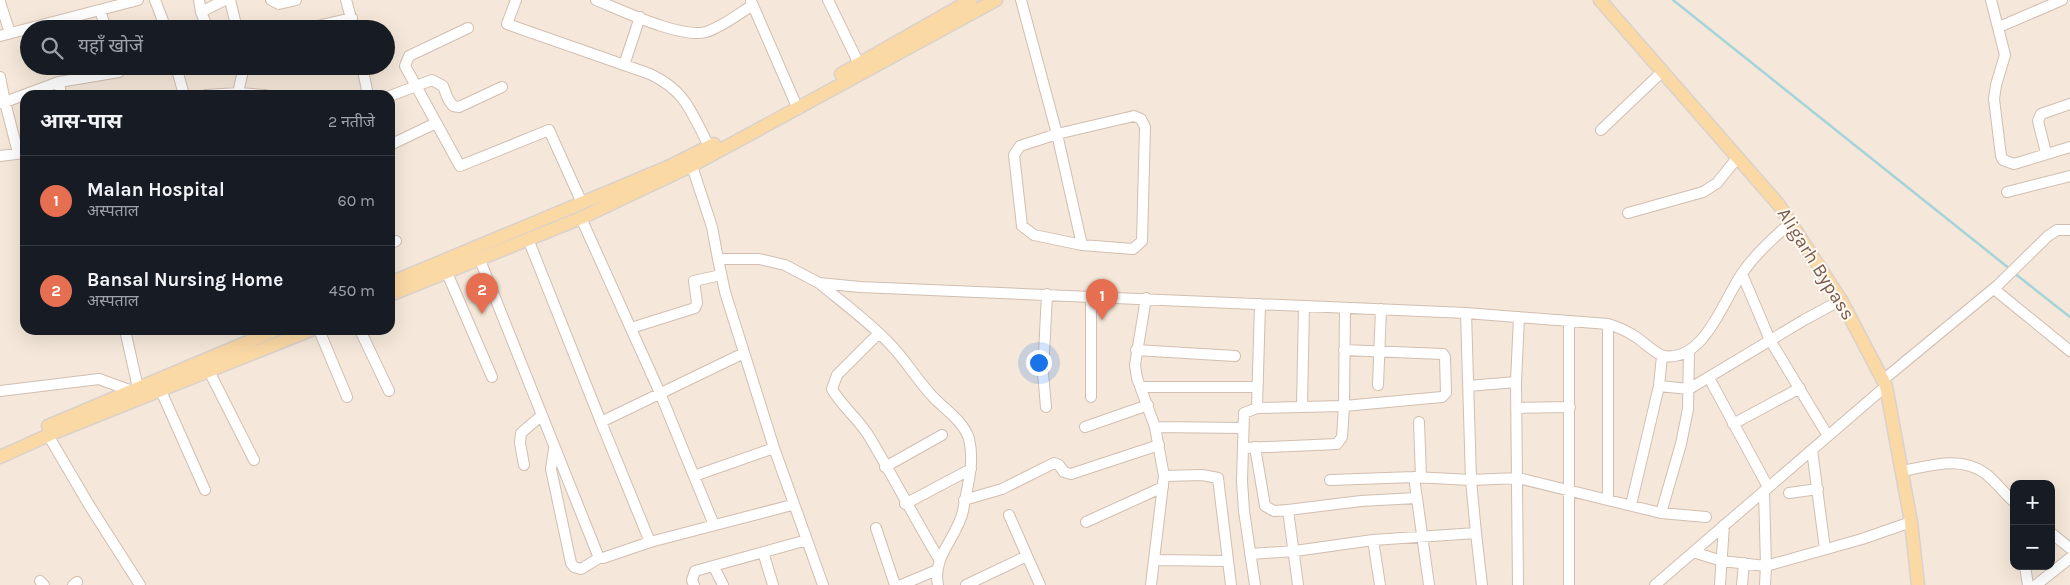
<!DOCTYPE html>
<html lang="hi">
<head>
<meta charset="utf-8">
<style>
  :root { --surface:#171b24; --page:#242831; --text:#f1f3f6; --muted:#9ea1a6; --line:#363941; --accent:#e76f51 }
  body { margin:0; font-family:Karla,"Noto Sans Devanagari",sans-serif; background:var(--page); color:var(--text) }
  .controls { position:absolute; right:15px; bottom:15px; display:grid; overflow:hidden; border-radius:10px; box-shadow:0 5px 20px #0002 }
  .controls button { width:45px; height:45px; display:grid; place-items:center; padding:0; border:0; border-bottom:1px solid var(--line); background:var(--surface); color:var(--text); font:25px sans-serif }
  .you { position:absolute; left:1038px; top:362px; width:18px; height:18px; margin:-12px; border:4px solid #fff; border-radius:50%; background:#1a73e8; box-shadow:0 0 0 8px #1a73e833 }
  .badge { display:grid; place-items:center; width:32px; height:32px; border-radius:50%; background:var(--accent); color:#fff; font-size:16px; font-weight:700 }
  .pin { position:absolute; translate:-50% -41px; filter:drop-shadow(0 1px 2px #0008) }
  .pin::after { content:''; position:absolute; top:26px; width:18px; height:15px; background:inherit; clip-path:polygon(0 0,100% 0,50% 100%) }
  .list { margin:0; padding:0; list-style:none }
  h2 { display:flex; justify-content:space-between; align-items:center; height:65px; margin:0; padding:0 20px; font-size:21px }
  h2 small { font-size:16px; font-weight:400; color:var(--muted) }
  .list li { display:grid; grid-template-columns:32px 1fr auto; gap:15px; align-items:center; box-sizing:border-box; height:90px; padding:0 20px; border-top:1px solid var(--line) }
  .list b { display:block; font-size:19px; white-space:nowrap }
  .list p { margin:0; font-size:16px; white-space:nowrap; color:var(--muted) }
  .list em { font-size:16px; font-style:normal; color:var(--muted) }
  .icon { flex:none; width:28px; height:28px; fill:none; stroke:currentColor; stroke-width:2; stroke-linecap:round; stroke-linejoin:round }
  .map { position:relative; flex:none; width:2070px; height:585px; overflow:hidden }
  .search { position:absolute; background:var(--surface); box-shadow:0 5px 20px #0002; left:20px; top:20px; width:375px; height:55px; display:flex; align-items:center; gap:12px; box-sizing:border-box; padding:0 18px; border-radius:28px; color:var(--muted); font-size:19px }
  .panel { position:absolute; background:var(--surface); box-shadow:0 5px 20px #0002; left:20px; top:90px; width:375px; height:245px; border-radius:15px }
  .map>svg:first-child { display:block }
  .residential { fill:#f5e8da; fill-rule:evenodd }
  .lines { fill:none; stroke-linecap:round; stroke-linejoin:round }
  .stream { stroke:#a5d3da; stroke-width:2.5 }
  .minor-casing { stroke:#d1beb0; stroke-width:12 }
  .major-casing { stroke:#dad1cd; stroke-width:15 }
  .minor { stroke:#fff; stroke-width:10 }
  .major { stroke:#fbd9a5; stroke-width:12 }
  .labels { text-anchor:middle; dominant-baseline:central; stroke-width:4; stroke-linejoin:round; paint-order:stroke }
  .street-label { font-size:19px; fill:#7a5c4d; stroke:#fffaf3 }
</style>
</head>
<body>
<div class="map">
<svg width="2070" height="585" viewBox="0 0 2070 585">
  <rect width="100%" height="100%" fill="#fdf6ec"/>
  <path class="residential" d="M0 0H2070V585H0ZM29 29H386V66H29ZM25 95H390V330H25ZM2014 484H2051V566H2014Z"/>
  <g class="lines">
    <path class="stream" d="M1673 0 2010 269
      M2014 273 2070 317"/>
    <defs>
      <path id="minor" d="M155 0 166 29
        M199 0 201 12 225 0
        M230 0 237 29
        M271 0 279 4 296 0
        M346 0 354 29
        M516 0 507 24 650 74C686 91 691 112 709 146
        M596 0C621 10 681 39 706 32 722 27 738 14 753 5
        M828 0 859 64
        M1021 0 1057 134 1082 245 1133 249 1142 241 1145 127 1141 119 1134 116 1057 134 1020 146 1014 155 1022 226 1034 235 1082 245
        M1991 0 2005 55 1996 85 1994 99 2001 156 2003 160 2014 164 2070 147
        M751 1 798 109
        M0 2 10 33
        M100 10 106 29
        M201 12 208 29
        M1999 27 2062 0
        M468 28 409 56 405 66 460 166 549 130 582 203
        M304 29 352 18
        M0 36 138 0
        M624 65 640 17
        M176 66 184 95
        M362 66 368 95
        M0 77 5 102 0 103
        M59 82 61 95
        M238 93 244 66
        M206 95 238 93 265 95
        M390 96 432 80 443 86 448 99 453 106 459 107 502 87
        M1601 130 1663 71
        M390 145 436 123
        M18 153 5 102 59 82 119 72 117 66
        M2046 153 2038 121 2041 114 2070 104
        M0 156 24 153
        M690 160 712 227 718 259H759L785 265 819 283 860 287 1466 313 1608 324C1618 327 1627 331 1636 337 1644 342 1655 354 1664 356 1705 362 1724 298 1743 272 1757 252 1774 238 1791 222
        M2007 192 2070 176
        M1628 213 1703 192 1717 183 1738 157
        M581 218 660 393 714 525
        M528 239 601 422
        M390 244 396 241
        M718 259 725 292 774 448 823 585
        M480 260 599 558H603L650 542 792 505
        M447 273 492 377
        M1742 274 1770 340 1828 436
        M819 283C843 303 868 321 889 343 906 360 918 382 935 399 947 411 964 422 969 439 975 463 967 487 963 511 957 538 932 556 938 585
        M1994 289 2070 351
        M1146 298 1135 365 1137 378 1155 427 1164 476 1151 585
        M1569 321V585
        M631 328 695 308 697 303 694 281 721 275
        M125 330 138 388
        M319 330 347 397
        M360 330 389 391
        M879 333 837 375 832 389C842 407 860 420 870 438 894 478 915 519 939 559
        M1136 350 1235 356
        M1344 350 1443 354 1445 357 1446 393 1442 397 1344 406 1345 308
        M209 371 254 460
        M1709 378 1768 487
        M1883 380 1998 285 2048 236 2057 230H2070
        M1378 385 1381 309
        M1468 386 1516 382
        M1659 386 1689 389 1804 320 1841 300
        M1142 387H1257
        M0 391 99 379 132 391
        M161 391 205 490
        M1091 397V295
        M1302 406 1304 306
        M1046 407 1043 373 1047 294
        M1257 408 1260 304
        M1516 408 1570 407
        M1419 422 1421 477
        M1733 424 1800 388
        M1085 427 1148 405
        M1155 427 1243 428
        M48 435 89 505 140 585
        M1255 447 1265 506 1274 511 1288 510 1298 585
        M1244 448 1337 444 1342 437 1344 406 1257 408 1244 413 1242 481 1244 511 1255 585
        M554 449 551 469 571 563 574 567 581 569 599 558
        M1812 450 1825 549
        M524 465 520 443 521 433 541 416
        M885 467 942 435
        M1902 471C1930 466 1961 455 1986 474 1996 482 2004 493 2014 502
        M694 476 774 448
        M1164 476 1202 475 1218 478 1231 585
        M1414 477 1429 585
        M1330 480 1414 477 1471 480 1518 478 1661 513 1706 517
        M1789 493 1818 489
        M964 500 1002 489 1054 463 1059 465 1064 472 1071 474 1159 445
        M1608 500V324
        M905 504 971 469
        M1631 505 1659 386 1662 356
        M1288 510 1361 501 1416 498
        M1661 513 1681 444 1688 409 1689 352
        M1086 522 1163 487
        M876 528 895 585
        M1476 533 1482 585
        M2051 533 2070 548
        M1373 540 1380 585
        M650 542 601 422 744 353
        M763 552 773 585
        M1693 552 1722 561 1766 566 1764 491
        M1250 554 1295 551 1373 540 1476 533 1471 480 1466 313
        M1027 556 1040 585
        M1156 560 1227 561
        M2025 566 2028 585
        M714 567 723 585
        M40 581 44 585
        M73 585 77 582
        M694 585 692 580 695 571 807 540
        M901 585 937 570
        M966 585 1027 556 1009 515
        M1518 585 1516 382 1519 317
        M1655 585 1886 386
        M1720 585 1724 525
        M1742 585 1744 563
        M1765 585 1766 566 1862 539 1911 522
        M2036 585 2070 558"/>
      <path id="major" d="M1600 0 1779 205 1841 300 1886 386 1911 522 1918 585
        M841 74 971 0
        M390 283 668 167 714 144
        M390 295 581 218 693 165 996 0
        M48 426 276 330
        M0 457 51 434 311 330"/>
    </defs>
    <use href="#minor" class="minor-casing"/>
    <use href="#major" class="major-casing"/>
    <use href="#minor" class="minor"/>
    <use href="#major" class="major"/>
  </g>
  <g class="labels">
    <g class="street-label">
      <text transform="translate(1816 264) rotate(58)">Aligarh Bypass</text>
    </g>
  </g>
</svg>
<div class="controls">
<button>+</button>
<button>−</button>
</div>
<div class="you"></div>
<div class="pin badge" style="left:1102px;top:320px">1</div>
<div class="pin badge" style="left:482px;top:314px">2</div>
<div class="search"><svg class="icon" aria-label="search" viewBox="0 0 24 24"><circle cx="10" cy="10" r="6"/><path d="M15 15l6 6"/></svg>यहाँ खोजें</div>
<section class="panel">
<h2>आस-पास<small>2 नतीजे</small></h2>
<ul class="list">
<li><span class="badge">1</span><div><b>Malan Hospital</b><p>अस्पताल</p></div><em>60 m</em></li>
<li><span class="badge">2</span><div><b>Bansal Nursing Home</b><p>अस्पताल</p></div><em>450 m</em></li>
</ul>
</section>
</div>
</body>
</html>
